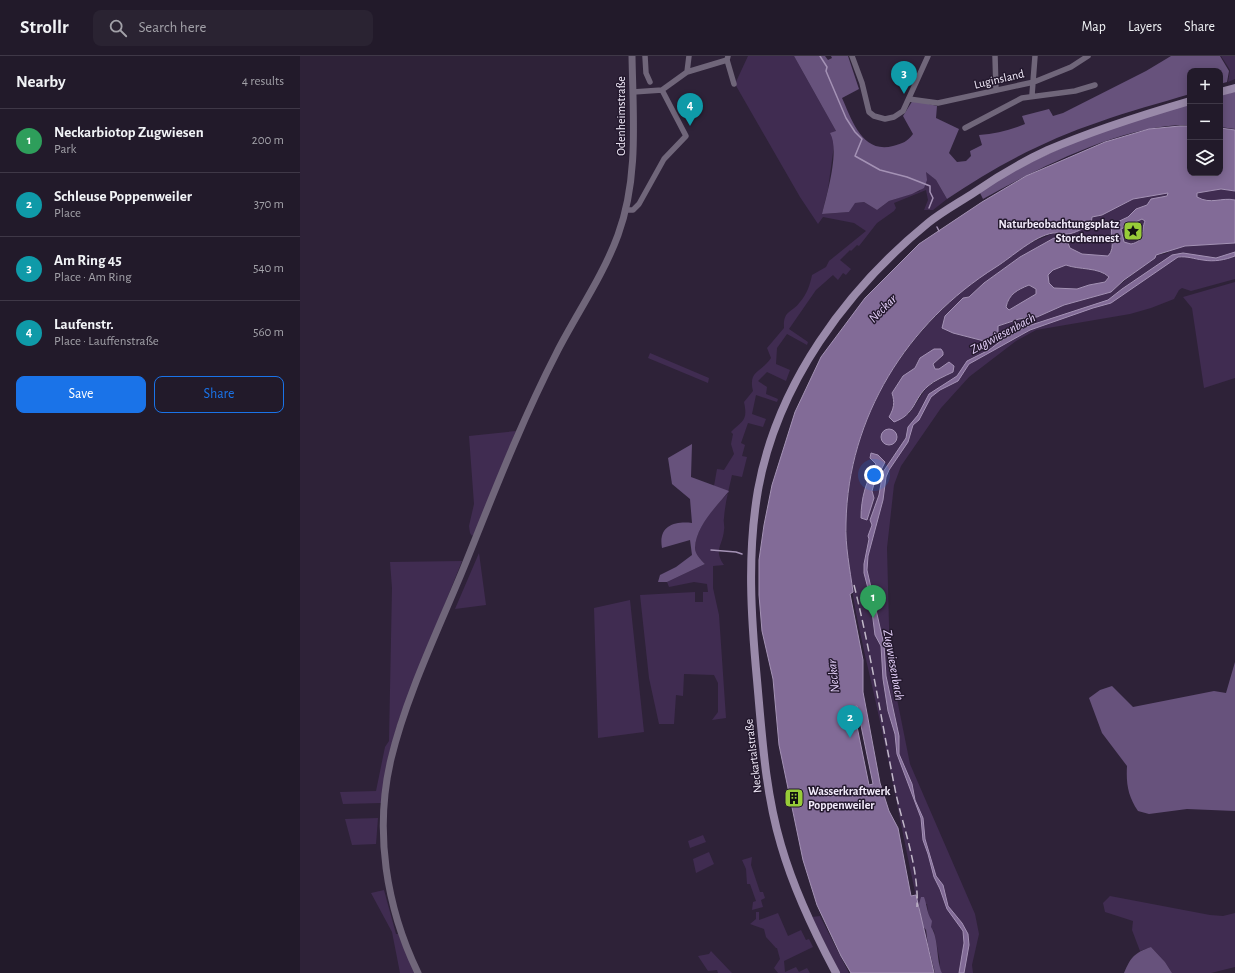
<!DOCTYPE html>
<html lang="en">
<head>
<meta charset="utf-8">
<style>
  :root { --surface:#221a2a; --page:#2a2332; --text:#f1f3f6; --muted:#a2a1a8; --line:#3f3847; --accent:#1a73e8 }
  body { margin:0; font-family:"Alegreya Sans",sans-serif; background:var(--page); color:var(--text) }
  .controls { position:absolute; right:12px; top:12px; display:grid; overflow:hidden; border-radius:8px; box-shadow:0 2px 10px #0003 }
  .controls button { width:36px; height:36px; display:grid; place-items:center; padding:0; border:0; border-bottom:1px solid var(--line); background:var(--surface); color:var(--text); font:20px sans-serif }
  .you { position:absolute; left:574px; top:419px; width:14px; height:14px; margin:-10px; border:3px solid #fff; border-radius:50%; background:#1a73e8; box-shadow:0 0 0 6px #1a73e833 }
  .badge { display:grid; place-items:center; width:26px; height:26px; border-radius:50%; background:var(--accent); color:#fff; font-size:13px; font-weight:700 }
  .pin { position:absolute; translate:-50% -33px; filter:drop-shadow(0 1px 2px #0008) }
  .pin::after { content:''; position:absolute; top:21px; width:14px; height:12px; background:inherit; clip-path:polygon(0 0,100% 0,50% 100%) }
  .list { margin:0; padding:0; list-style:none }
  h2 { display:flex; justify-content:space-between; align-items:center; height:52px; margin:0; padding:0 16px; font-size:17px }
  h2 small { font-size:13px; font-weight:400; color:var(--muted) }
  .list li { display:grid; grid-template-columns:26px 1fr auto; gap:12px; align-items:center; box-sizing:border-box; height:64px; padding:0 16px; border-top:1px solid var(--line) }
  .list b { display:block; font-size:15px; white-space:nowrap }
  .list p { margin:0; font-size:13px; white-space:nowrap; color:var(--muted) }
  .list em { font-size:13px; font-style:normal; color:var(--muted) }
  .actions { display:flex; gap:8px; padding:12px 16px }
  .actions a { flex:1; padding:9px 0; border:1px solid var(--accent); border-radius:8px; text-align:center; font-size:14px; color:var(--accent) }
  .actions .main { background:var(--accent); color:#fff }
  .icon { flex:none; width:22px; height:22px; fill:none; stroke:currentColor; stroke-width:2; stroke-linecap:round; stroke-linejoin:round }
  .map { position:relative; flex:none; width:935px; height:917px; overflow:hidden }
  header { display:flex; align-items:center; gap:24px; box-sizing:border-box; height:56px; padding:0 20px; background:var(--surface); border-bottom:1px solid var(--line) }
  header strong { font-size:19px }
  nav { display:flex; gap:22px; margin-inline-start:auto; font-size:14px }
  .search { width:280px; height:36px; background:var(--page); display:flex; align-items:center; gap:10px; box-sizing:border-box; padding:0 14px; border-radius:8px; color:var(--muted); font-size:15px }
  main { display:flex }
  aside { flex:1; background:var(--surface) }
  .map>svg:first-child { display:block }
  .green { fill:#402c51; fill-rule:evenodd }
  .forest { fill:#67527c }
  .water { fill:#826b97; stroke:#a492b5; fill-rule:evenodd }
  .lines { fill:none; stroke-linecap:round; stroke-linejoin:round }
  .stream { stroke:#a492b5; stroke-width:1.5 }
  .minor { stroke:#70667a; stroke-width:5.5 }
  .tertiary { stroke:#70667a; stroke-width:7 }
  .secondary { stroke:#9989a9; stroke-width:8 }
  .rail { stroke:#c1b8c9; stroke-width:1.5; stroke-dasharray:8 4; stroke-linecap:butt }
  .labels { text-anchor:middle; dominant-baseline:central; stroke-width:3; stroke-linejoin:round; paint-order:stroke }
  .street-label { font-size:12px; fill:#f3ecfb; stroke:#24192e }
  .poi-label { font-size:12px; font-weight:bold; fill:#f3ecfb; stroke:#24192e; text-anchor:end }
  .water-label { font-size:13px; font-style:italic; fill:#e7d2fc; stroke:#24192e }
</style>
</head>
<body>
<header>
<strong>Strollr</strong>
<div class="search"><svg class="icon" aria-label="search" viewBox="0 0 24 24"><circle cx="10" cy="10" r="6"/><path d="M15 15l6 6"/></svg>Search here</div>
<nav><a>Map</a><a>Layers</a><a>Share</a></nav>
</header>
<main>
<aside>
<h2>Nearby<small>4 results</small></h2>
<ul class="list">
<li><span class="badge" style="background:#2e9e5b">1</span><div><b>Neckarbiotop Zugwiesen</b><p>Park</p></div><em>200 m</em></li>
<li><span class="badge" style="background:#0f9aa8">2</span><div><b>Schleuse Poppenweiler</b><p>Place</p></div><em>370 m</em></li>
<li><span class="badge" style="background:#0f9aa8">3</span><div><b>Am Ring 45</b><p>Place · Am Ring</p></div><em>540 m</em></li>
<li><span class="badge" style="background:#0f9aa8">4</span><div><b>Laufenstr.</b><p>Place · Lauffenstraße</p></div><em>560 m</em></li>
</ul>
<div class="actions"><a class="main">Save</a><a>Share</a></div>
</aside>
<div class="map">
<svg width="935" height="917" viewBox="0 0 935 917">
  <rect width="100%" height="100%" fill="#2e2238"/>
  <path class="green" d="M448 0H494L536 75 528 133 522 158 549 156 554 147 564 146 577 154 589 145 620 135 625 115 636 124 647 143 633 154H624L628 144 626 134 594 147 596 152 594 155 577 167 559 190 557 189 551 195 550 194 540 204 551 213 546 219 543 217 538 224 533 219 516 234 489 273 508 286 507 289 487 278 477 292 476 308 490 314 486 325 467 316 458 325 467 331 466 338 478 343 477 346 456 339 452 358 466 363 463 371 448 367 441 387 445 389 442 400 447 401 442 421 432 419C429 433 425 447 424 462 423 466 425 470 424 474 423 489 413 494 424 509L413 510V532L419 559 426 662 412 664 418 656V627L414 619 384 618 383 640 376 639 374 668H359L349 622 340 539 395 536V546H403V536H408L407 528 394 526 369 531 367 526 405 508C401 504 395 498 395 492 396 470 415 451 429 436L414 430 417 413 424 414 434 398 431 388 433 378 431 376C443 364 448 365 444 346L453 335C448 314 461 317 471 302L467 292 484 272C483 254 492 257 500 246 507 238 510 229 512 219L526 211 529 205 566 175 554 167 523 161 518 168 500 141 435 28Z
    M921 0H935V23L928 26 930 14Z
    M921 133 935 135V144C919 141 912 150 897 141V137Z
    M866 136 869 139 867 140 851 143 847 149 836 153 828 161 813 168C811 178 815 193 808 200 796 203 773 200 768 187L754 182 720 201 684 227 669 241 663 242 646 260 643 272 653 277 684 285 698 277V270L719 263 737 261 764 249 811 236 856 199 865 198 875 192 885 190 935 187V223L891 235 882 232 879 234 874 243 851 252 830 258 736 274 716 285 669 321 641 352 601 410 594 429 587 492 590 608 610 708 675 858 679 878 672 909 673 917H642L639 912 640 906 634 875 630 871 627 848H619L635 917H634C613 836 599 753 581 670 568 607 546 532 546 468 546 368 601 281 679 222 685 217 693 213 700 208 706 204 713 198 720 193 730 186 743 182 754 177L758 178 790 170 792 161 802 159 833 143ZM643 299 633 308 635 313H639L646 319 627 331 609 358 589 361C594 352 595 347 592 337L603 320 615 312 620 302ZM585 406 574 428 572 435 574 442 567 464 561 462 564 435 576 407Z
    M842 163 845 165 842 179 841 171 837 169 830 173 827 177 828 184 841 180 840 184 831 188 824 186 821 173Z
    M766 209C780 215 798 211 809 221L805 226 789 229 777 233 754 232 749 227 748 219 753 214Z
    M935 226V322L904 332 892 252 883 241Z
    M729 229 736 233V238L709 254 706 251C709 238 717 235 729 229Z
    M350 297 409 322 408 327 348 302Z
    M216 375 174 478 172 480 170 477 169 470 174 448 169 380Z
    M179 497 186 549 155 553Z
    M162 505 99 663 88 701 81 747 43 748 40 736 76 735 85 691 89 685 92 532 90 506Z
    M330 544 344 676 298 682 294 552Z
    M78 762 76 788 52 789 45 763Z
    M403 779 406 786 390 792 388 785Z
    M409 796 414 808 396 817 393 803Z
    M452 801 451 809 460 836H463L465 842 461 844 463 851 452 854 453 846 456 845 450 828H447L446 813 442 804Z
    M84 834 96 878H98L115 917H100L92 876 71 837Z
    M810 840 910 859 923 860 935 857V911L911 917H872L865 906 851 891 840 895 832 874 833 865 805 856 803 847Z
    M456 856H459V864L478 857 488 880 501 874 506 884 509 883 513 891 484 905 485 916 496 911 499 916 507 912 510 917H478L474 912 480 903 477 892H476L466 881 464 873 450 868 456 863Z
    M520 860 549 917H540L512 861Z
    M411 895 430 915 432 917H418L417 914 408 915 398 900 409 898Z"/>
  <path class="forest" d="M494 0H525L528 4 532 2 531 0H548L559 33 542 42C552 64 562 98 593 90 603 87 607 86 613 78L603 60 613 44 637 50 636 62 659 73 649 97 657 106 666 105 671 100 670 95 682 89 679 79C695 78 711 74 725 68L722 60 749 53 753 60 763 57 846 15 871 0H920L929 15 927 26 920 28V15H890V38C860 47 829 55 799 66 745 84 694 111 647 143L636 124 626 116 627 124 624 132 612 138 589 145 577 154 564 146 555 147 549 156 522 158C527 138 540 94 530 77L536 75Z
    M935 36V73L920 71V39Z
    M890 48V69C826 67 738 112 683 143L679 135C704 120 730 106 757 94 799 74 845 62 890 48Z
    M392 388 391 421 429 435C416 451 396 470 395 492 395 498 401 504 405 508L367 526H358L360 519 376 511 392 499 390 484 362 492C358 470 374 465 392 467L390 443 372 428 368 402Z
    M935 606V755L887 753 849 758 838 755C828 740 826 728 827 710L802 677 789 642 800 634 812 630 833 651 914 635 926 637Z
    M621 841H624C627 849 627 858 632 865L631 871C639 882 636 905 642 917H635L628 889 626 874 622 869 619 848Z
    M851 891 865 906 872 917H824C831 901 834 897 851 891Z"/>
  <path class="water" d="M880 70H890V117H920V72L935 74V135L921 133 897 137V141C911 149 921 141 935 144V187L885 190 856 199 855 202 824 224 811 236 764 249 737 261 719 263 698 270V277L684 285 653 277 642 272 645 260 663 242 669 241 684 227 720 201 754 182H761L768 187 770 192 782 198 808 200C817 191 808 178 813 168L828 161 836 153 847 149 851 143 867 140 868 137 833 143 802 159 792 161 791 169C783 172 776 177 768 178 763 179 758 176 753 177 734 180 712 201 696 211 607 267 548 361 546 467 545 490 550 513 553 536L550 538 563 604V636L580 727 589 755 598 772 611 840 616 839 634 917H551L541 900 517 849 503 804 479 689 473 623 462 575 459 539V504L464 469 472 429 495 356 521 301 565 242 619 188 682 146 726 120 805 86 849 73ZM842 163 845 165C841 174 846 185 831 188L824 186 821 173ZM766 209C779 214 799 211 809 221L805 226 789 229 777 233 754 232 749 227 748 219 753 214ZM729 229 736 233V238L709 254 706 251C709 238 717 234 729 229ZM557 650 573 728 569 729 553 651Z
    M935 196V200C925 204 914 206 903 204 894 203 888 200 878 201L811 247 793 252 730 274 669 308 658 325 640 334 631 341 619 364 613 369 608 386 589 414 586 421 583 444 568 500 567 514 584 589 586 620 599 680V698L612 728 615 744 623 762 625 783 636 820 643 829 648 850 662 867 668 878 669 889 664 917H659L664 887 663 875 647 853 640 833 634 821 628 798 623 784 621 762 597 698 595 678 588 655 583 623 581 590 575 579 570 540 564 517V508L569 483 568 480 572 469 570 464 579 439 583 416 606 382 608 371 618 359 629 338 657 320 667 305 689 294 702 284 725 271 808 244 822 233 872 199 883 197 916 202Z
    M634 293H641L643 296V299L633 308 635 313H639L649 306 654 310 653 316C645 320 635 324 628 330 613 343 616 358 594 366L589 361C594 352 595 347 592 337L603 320 615 312 620 302Z
    M581 381a8 8 0 1 1 16 0a8 8 0 1 1-16 0Z
    M571 397 578 399 585 406 574 428 572 435 574 442 567 464 561 462C561 442 566 425 576 408L570 402Z"/>
  <g class="lines">
    <path class="stream" d="M520 0 527 11 526 15 546 62 555 76 562 83 555 100 580 114 607 121 630 130V136L633 142 629 152
      M637 171 639 175
      M411 494 436 496 442 498"/>
    <path class="minor" d="M345 0 346 17 350 26
      M428 0 427 4 434 28
      M552 0 562 27 569 56 574 60 585 63 594 61 603 55 628 0
      M695 0 696 34
      M387 16 389 0
      M333 36 362 34 387 16 427 4
      M732 39 735 0
      M609 43 638 47 734 26 771 11 788 0
      M665 72 722 42 775 35 795 29
      M325 154H333L339 148 364 103 386 80 362 34"/>
    <path class="tertiary" d="M118 917C86 851 74 775 91 703 106 640 139 572 164 511 193 439 221 366 257 296 277 257 303 220 318 179 339 122 333 60 332 0"/>
    <path class="secondary" d="M920 36 935 32
      M536 917C514 876 494 834 481 789 465 735 462 679 457 624 451 560 447 498 458 434 477 328 546 234 628 167 643 155 660 146 675 136 698 120 722 106 748 94 794 74 842 59 890 45"/>
    <path class="rail" d="M554 529C571 597 582 668 596 738 604 774 619 813 617 851"/>
  </g>
  <defs>
    <symbol id="sight-square" viewBox="-11 -11 22 22"><rect x="-9" y="-9" width="18" height="18" rx="4" fill="#97cc38" stroke="#24192e"/><path d="M0-6L1.8-2.2L6-1.7L2.9 1.2L3.7 5.4L0 3.3L-3.7 5.4L-2.9 1.2L-6-1.7L-1.8-2.2Z" fill="#111"/></symbol>
    <symbol id="building-square" viewBox="-11 -11 22 22"><rect x="-9" y="-9" width="18" height="18" rx="4" fill="#97cc38" stroke="#24192e"/><path d="M-4-6H4V6H1V3H-1V6H-4ZM-2.5-4.3h1.7v1.8h-1.7ZM.8-4.3h1.7v1.8H.8ZM-2.5-1h1.7V.8h-1.7ZM.8-1h1.7V.8H.8Z" fill="#111"/></symbol>
  </defs>
  <g fill-rule="evenodd">
    <use href="#sight-square" x="822" y="164" width="22" height="22"/>
    <use href="#building-square" x="483" y="731" width="22" height="22"/>
  </g>
  <g class="labels">
    <g class="street-label">
      <text transform="translate(699 23) rotate(-13)">Luginsland</text>
      <text transform="translate(321 60) rotate(-90)">Odenheimstraße</text>
      <text transform="translate(453 700) rotate(-97)">Neckartalstraße</text>
    </g>
    <g class="poi-label">
      <text x="819" y="168">Naturbeobachtungsplatz<tspan x="819" dy="14">Storchennest</tspan></text>
      <text x="508" y="735" text-anchor="start">Wasserkraftwerk<tspan x="508" dy="14">Poppenweiler</tspan></text>
    </g>
    <g class="water-label">
      <text transform="translate(583 253) rotate(-45)">Neckar</text>
      <text transform="translate(703 278) rotate(-28)">Zugwiesenbach</text>
      <text transform="translate(593 609) rotate(80)">Zugwiesenbach</text>
      <text transform="translate(534 620) rotate(-96)">Neckar</text>
    </g>
  </g>
</svg>
<div class="controls">
<button>+</button>
<button>−</button>
<button><svg class="icon" aria-label="layers" viewBox="0 0 24 24"><path d="M12 4l9 5-9 5-9-5zM3 14l9 5 9-5"/></svg></button>
</div>
<div class="you"></div>
<div class="pin badge" style="left:573px;top:562px;background:#2e9e5b">1</div>
<div class="pin badge" style="left:550px;top:682px;background:#0f9aa8">2</div>
<div class="pin badge" style="left:604px;top:38px;background:#0f9aa8">3</div>
<div class="pin badge" style="left:390px;top:70px;background:#0f9aa8">4</div>
</div>
</main>
</body>
</html>
